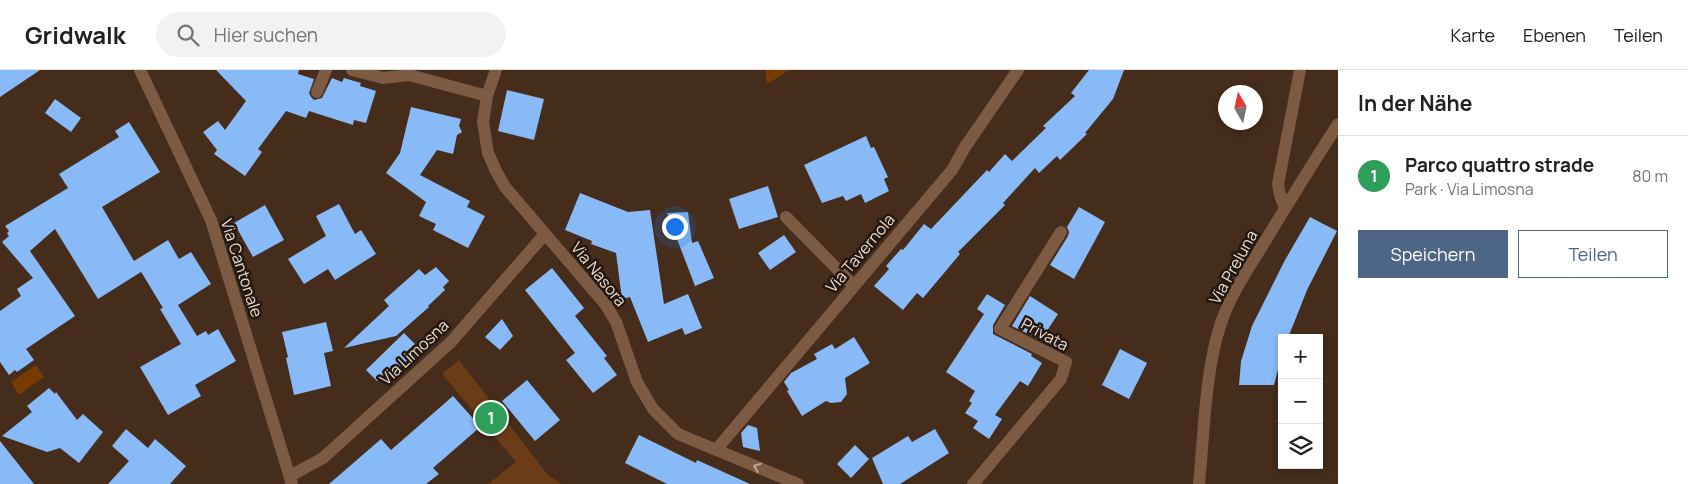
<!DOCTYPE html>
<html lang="de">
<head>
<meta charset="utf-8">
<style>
  :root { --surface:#fff; --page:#f2f2f2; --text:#202124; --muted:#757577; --line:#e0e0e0; --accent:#4d6685 }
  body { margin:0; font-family:Manrope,sans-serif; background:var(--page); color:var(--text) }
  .controls { position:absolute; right:15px; bottom:15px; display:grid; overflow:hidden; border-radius:0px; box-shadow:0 2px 8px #0003 }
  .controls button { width:45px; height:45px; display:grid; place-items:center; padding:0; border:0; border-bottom:1px solid var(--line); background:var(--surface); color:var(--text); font:25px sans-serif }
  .compass { position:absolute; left:1218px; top:15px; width:45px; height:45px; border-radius:50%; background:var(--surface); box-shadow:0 2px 8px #0003; rotate:351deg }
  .you { position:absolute; left:674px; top:156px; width:18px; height:18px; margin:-12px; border:4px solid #fff; border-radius:50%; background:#1a73e8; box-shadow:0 0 0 8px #1a73e833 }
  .badge { display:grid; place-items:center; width:32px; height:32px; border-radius:50%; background:var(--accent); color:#fff; font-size:16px; font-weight:700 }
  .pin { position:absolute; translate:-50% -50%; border:2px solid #fff; box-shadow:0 1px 5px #0006 }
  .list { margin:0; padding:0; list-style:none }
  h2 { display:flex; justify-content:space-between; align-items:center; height:65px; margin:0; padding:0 20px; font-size:21px }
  h2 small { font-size:16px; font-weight:400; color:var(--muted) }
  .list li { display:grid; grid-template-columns:32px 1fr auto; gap:15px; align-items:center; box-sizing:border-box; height:80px; padding:0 20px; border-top:1px solid var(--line) }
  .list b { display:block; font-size:19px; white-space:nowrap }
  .list p { margin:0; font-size:16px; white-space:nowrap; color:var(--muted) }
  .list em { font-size:16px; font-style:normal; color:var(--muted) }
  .actions { display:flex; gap:10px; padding:15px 20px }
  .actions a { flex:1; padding:11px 0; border:1px solid var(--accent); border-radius:0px; text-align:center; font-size:18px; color:var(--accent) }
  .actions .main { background:var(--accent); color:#fff }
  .icon { flex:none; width:28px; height:28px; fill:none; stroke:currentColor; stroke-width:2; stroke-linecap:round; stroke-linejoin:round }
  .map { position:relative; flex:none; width:1338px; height:414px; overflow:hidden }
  header { display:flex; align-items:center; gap:30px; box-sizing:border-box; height:70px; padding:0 25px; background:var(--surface); border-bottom:1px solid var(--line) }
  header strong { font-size:24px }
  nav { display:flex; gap:28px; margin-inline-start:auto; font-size:18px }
  .search { width:350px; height:45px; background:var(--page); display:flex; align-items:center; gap:12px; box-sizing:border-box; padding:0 18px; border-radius:28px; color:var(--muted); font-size:19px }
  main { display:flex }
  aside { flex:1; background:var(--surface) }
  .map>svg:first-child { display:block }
  .green { fill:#6b3c16 }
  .water { fill:#753b01 }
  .building { fill:#87baf6 }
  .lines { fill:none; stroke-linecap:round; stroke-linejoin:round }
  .minor { stroke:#7d5b43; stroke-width:12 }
  .oneway { stroke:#c0a898 }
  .labels { text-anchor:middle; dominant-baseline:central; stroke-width:5; stroke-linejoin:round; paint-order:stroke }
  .street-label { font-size:16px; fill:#ecdcd1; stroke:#231810 }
</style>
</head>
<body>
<header>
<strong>Gridwalk</strong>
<div class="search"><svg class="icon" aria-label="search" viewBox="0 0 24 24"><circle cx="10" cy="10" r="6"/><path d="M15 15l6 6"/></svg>Hier suchen</div>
<nav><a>Karte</a><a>Ebenen</a><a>Teilen</a></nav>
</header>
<main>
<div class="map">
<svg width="1338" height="414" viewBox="0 0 1338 414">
  <rect width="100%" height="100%" fill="#452c1b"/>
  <path class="green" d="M459 290 548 405 562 414H488L516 392 442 304Z"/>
  <path class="water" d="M765 0H790L767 14Z
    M36 295 44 307 19 325 11 312Z"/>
  <path class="building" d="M0 0H40L0 27Z
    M216 0H299L298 4 314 9 309 23 311 27 314 30 322 28 332 8 342 12 344 8 361 13 360 16 376 21 366 53 354 50 353 55 309 41 306 48 286 41 258 79 262 82 245 106 214 84 217 80 203 62 218 51 225 60 246 31Z
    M1089 0H1124L1113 29 1085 63 1087 64 1060 90 1057 86 1039 103 1035 98 1003 133 1005 135 958 182 960 184 923 228 917 223 903 240 874 216 889 199 886 196 901 179 903 180 924 154 931 159 987 100 989 102 1005 84 1012 91 1046 58 1043 56 1075 26 1071 23Z
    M507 20 544 29 534 70 498 61Z
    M55 29 81 48 71 62 45 43Z
    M411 37 461 49 459 56 462 62 457 65 453 84 437 80 420 105 470 131 467 137 485 146 468 178 433 160 436 154 419 146 426 132 386 103 400 83Z
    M129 52 160 102 102 137 134 191 168 170 179 189 191 182 211 214 178 235 197 266 206 261 208 265 218 259 236 291 195 315 201 326 168 345 140 297 181 274 160 239 163 238 140 200 141 202 98 229 55 159 30 181 75 246 26 279 34 290 17 302 15 300 9 305 0 292V241L21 226 17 219 33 208 2 172 9 166 7 163 9 161 5 156 68 118 59 104 119 67 115 61Z
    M866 66 871 78 874 77 888 107 884 109 889 121 865 133 861 124 846 131 843 126 822 133 804 95Z
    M768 116 778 147 739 159 729 129Z
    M580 123 628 142 650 140 664 234 688 224 702 258 685 265 682 258 648 272 630 227 622 229 616 183 591 174 592 171 565 160Z
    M339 134 355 164 361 160 376 184 335 210 328 199 304 214 288 189 326 166 316 146Z
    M265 135 284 170 253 187 234 153Z
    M1079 137 1105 152 1074 209 1050 195 1068 166 1069 162 1067 157Z
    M688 142 692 173 698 171 714 208 695 216 667 143Z
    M1310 147 1337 161 1307 220 1288 268H1282V284L1274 315H1239L1241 291 1252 256 1285 190Z
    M784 165 796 182 770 200 758 183Z
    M436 197 449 211 443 217 445 220 428 236 429 237 396 266 344 278 389 236 384 230 419 199 425 205Z
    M552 198 584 238 575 246 607 286 604 288 617 305 593 323 566 290 575 283 525 220Z
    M987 224 1005 235 993 255V264L1032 284 1031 286 1042 293 1028 316 1020 311 995 345 1002 349 989 369 973 358 978 351 965 343 972 333 969 331 975 321 946 302 984 244 977 239Z
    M1030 226 1058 244 1041 270 1012 256Z
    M502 249 513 266 500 280 485 267Z
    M326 252 333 281 324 283 331 316 294 325 286 288 288 287 282 262Z
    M404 263 415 274 405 283 410 288 387 308 384 305 377 311 366 300Z
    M854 267 870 293 845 308 847 324 841 332 831 333 826 331 802 346 787 321 789 320 784 312 791 303 817 289 814 284 832 274 835 279Z
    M1120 279 1147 293 1129 329 1102 315Z
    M527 310 560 350 535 371 502 331Z
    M49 318 55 324 56 322 77 350 83 344 103 362 79 393 60 378 47 382 2 366 32 342 27 336Z
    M453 326 479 355 477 356 479 358 433 398 439 404 426 414H329L381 369 391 380Z
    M748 355 757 358 760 381 743 377 741 363Z
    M126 359 148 378 155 369 186 396 170 414H108L129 391 112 376Z
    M935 359 949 383 900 414H883L872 388 908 366 912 372Z
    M639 365 696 393 697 390 750 414H667L625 393Z
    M0 371 34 414H0Z
    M855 375 869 389 851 408 837 394Z"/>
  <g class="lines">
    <path class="minor" d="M140 0 211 150 292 414
      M352 0 383 8 409 5 487 26
      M496 0 487 26 483 52 488 83 496 101 505 117 606 235 616 252 637 312 653 339 678 364 798 414
      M317 22 326 0
      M1285 138 1280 125 1278 114 1300 0
      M786 147 854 216
      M716 380 952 100 965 77 1018 0
      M290 406 323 388 451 272 545 164
      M973 414 1061 309 1066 292 1000 259 1061 162
      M1199 414C1204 364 1205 300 1221 253 1231 224 1248 199 1264 173 1288 133 1313 93 1338 54"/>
  </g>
  <defs><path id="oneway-chevron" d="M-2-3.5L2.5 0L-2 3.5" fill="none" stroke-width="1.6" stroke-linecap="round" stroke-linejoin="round" transform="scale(1.25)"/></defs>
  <use class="oneway" href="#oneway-chevron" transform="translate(757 397) rotate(-158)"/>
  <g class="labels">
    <g class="street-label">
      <text transform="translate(860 183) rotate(-50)">Via Tavernola</text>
      <text transform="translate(1233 197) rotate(-61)">Via Preluna</text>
      <text transform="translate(242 198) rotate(72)">Via Cantonale</text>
      <text transform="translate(599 204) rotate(51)">Via Nasora</text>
      <text transform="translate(1045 264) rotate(28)">Privata</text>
      <text transform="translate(414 282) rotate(-43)">Via Limosna</text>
    </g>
  </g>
</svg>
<div class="controls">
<button>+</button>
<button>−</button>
<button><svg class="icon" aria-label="layers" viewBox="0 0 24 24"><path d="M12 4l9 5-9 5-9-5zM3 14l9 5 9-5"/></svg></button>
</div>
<svg class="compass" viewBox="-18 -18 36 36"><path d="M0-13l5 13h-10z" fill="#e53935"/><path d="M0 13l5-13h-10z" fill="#757577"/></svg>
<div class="you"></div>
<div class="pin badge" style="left:491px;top:348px;background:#2e9e5b">1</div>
</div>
<aside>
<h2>In der Nähe<small></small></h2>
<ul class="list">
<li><span class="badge" style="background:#2e9e5b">1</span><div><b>Parco quattro strade</b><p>Park · Via Limosna</p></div><em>80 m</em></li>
</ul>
<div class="actions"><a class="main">Speichern</a><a>Teilen</a></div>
</aside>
</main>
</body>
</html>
